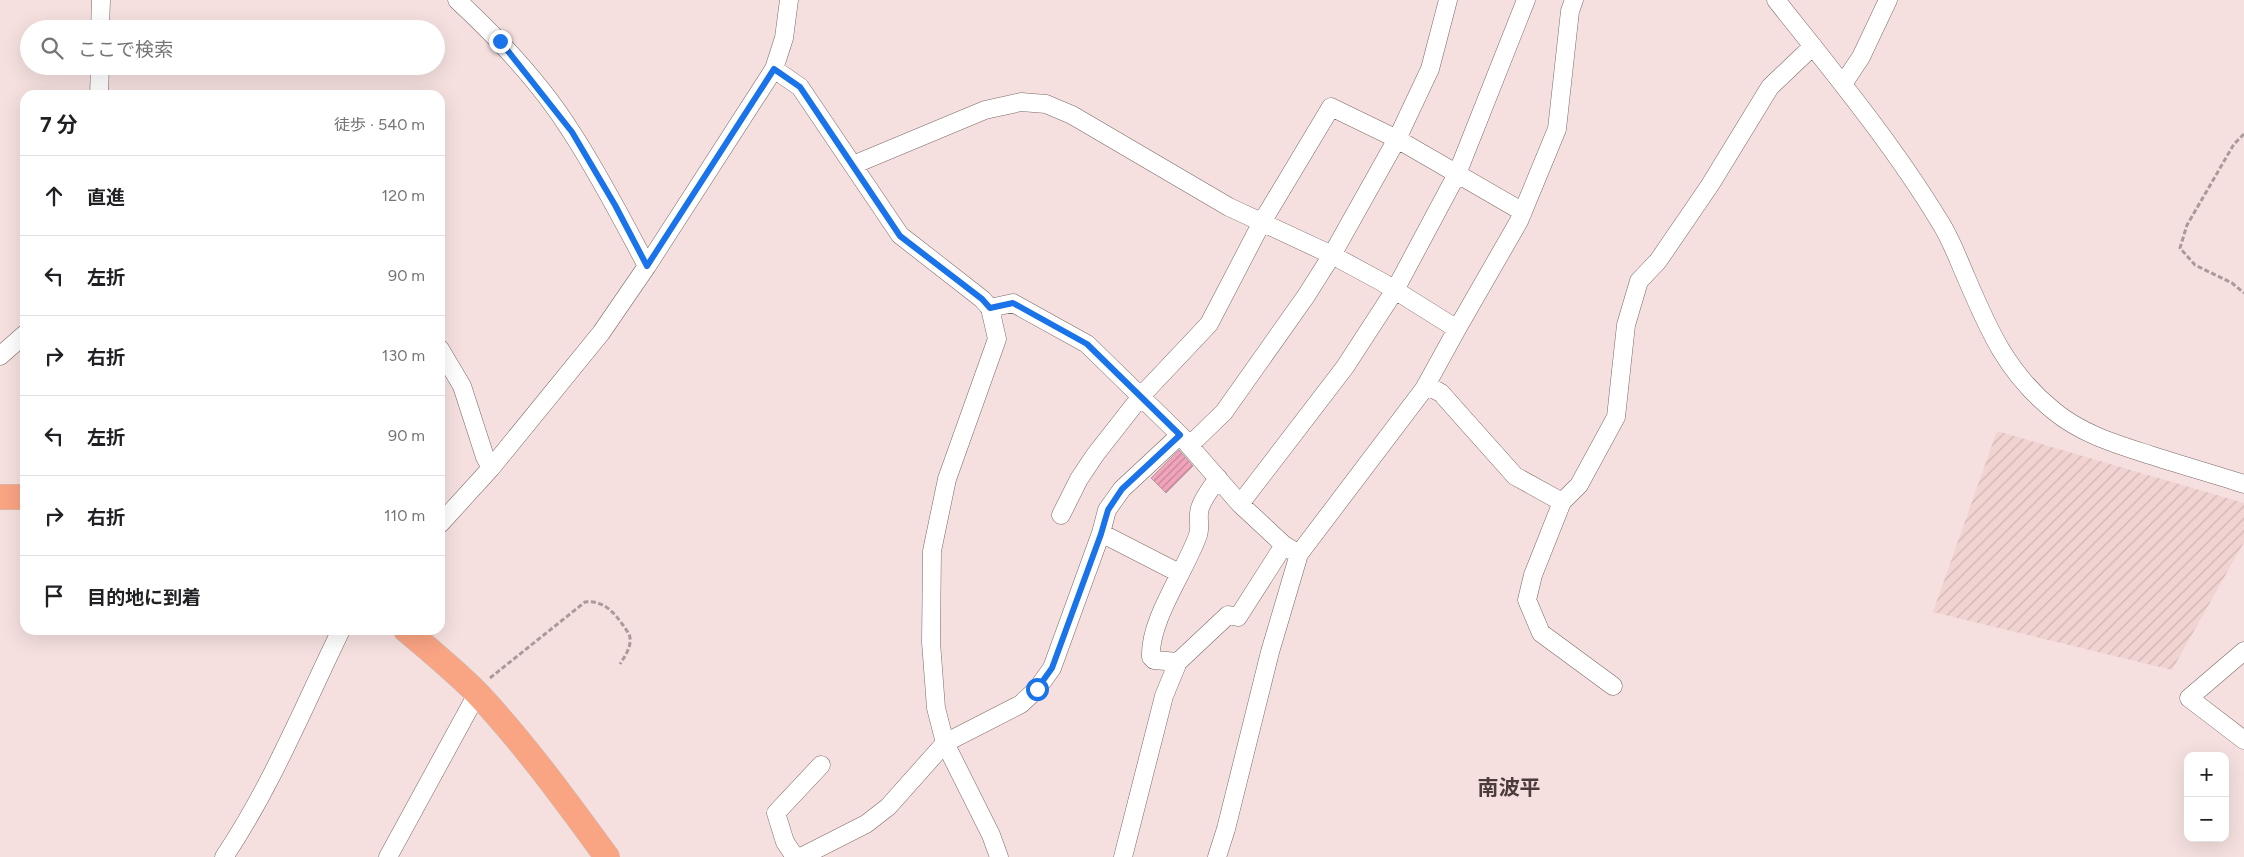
<!DOCTYPE html>
<html lang="ja">
<head>
<meta charset="utf-8">
<style>
  :root { --surface:#fff; --page:#f2f2f2; --text:#202124; --muted:#757577; --line:#e0e0e0 }
  body { margin:0; font-family:Figtree,"Noto Sans JP",sans-serif; background:var(--page); color:var(--text) }
  .controls { position:absolute; right:15px; bottom:15px; display:grid; overflow:hidden; border-radius:10px; box-shadow:0 5px 20px #0002 }
  .controls button { width:45px; height:45px; display:grid; place-items:center; padding:0; border:0; border-bottom:1px solid var(--line); background:var(--surface); color:var(--text); font:25px sans-serif }
  .stop { position:absolute; width:15px; height:15px; margin:-11px; border:4px solid #1a73e8; border-radius:50%; background:#fff }
  .stop.end { background:#1a73e8; border-color:#fff; box-shadow:0 1px 5px #0008 }
  .list { margin:0; padding:0; list-style:none }
  h2 { display:flex; justify-content:space-between; align-items:center; height:65px; margin:0; padding:0 20px; font-size:21px }
  h2 small { font-size:16px; font-weight:400; color:var(--muted) }
  .list li { display:grid; grid-template-columns:32px 1fr auto; gap:15px; align-items:center; box-sizing:border-box; height:80px; padding:0 20px; border-top:1px solid var(--line) }
  .list b { display:block; font-size:19px; white-space:nowrap }
  .list em { font-size:16px; font-style:normal; color:var(--muted) }
  .icon { flex:none; width:28px; height:28px; fill:none; stroke:currentColor; stroke-width:2; stroke-linecap:round; stroke-linejoin:round }
  .map { position:relative; flex:none; width:2244px; height:857px; overflow:hidden }
  .search { position:absolute; background:var(--surface); box-shadow:0 5px 20px #0002; left:20px; top:20px; width:425px; height:55px; display:flex; align-items:center; gap:12px; box-sizing:border-box; padding:0 18px; border-radius:28px; color:var(--muted); font-size:19px }
  .panel { position:absolute; background:var(--surface); box-shadow:0 5px 20px #0002; left:20px; top:90px; width:425px; height:545px; border-radius:15px }
  .map>svg:first-child { display:block }
  .industrial { fill:url(#industrial-furrows) }
  .building { fill:url(#building-hatch); stroke:#b19ea3 }
  .lines { fill:none; stroke-linecap:round; stroke-linejoin:round }
  .minor-casing { stroke:#7a6867; stroke-width:19 }
  .highway-casing { stroke:#c7c4c4; stroke-width:26 }
  .path { stroke:#aa9a9a; stroke-width:3; stroke-dasharray:5 2.5; stroke-linecap:butt }
  .minor { stroke:#fff; stroke-width:18 }
  .highway { stroke:#f9a483; stroke-width:25 }
  .route { stroke:#1a73e8; stroke-width:6 }
  .labels { text-anchor:middle; dominant-baseline:central; stroke-width:4.5; stroke-linejoin:round; paint-order:stroke }
  .quarter-label { font-size:21px; font-weight:bold; fill:#4b3b3a; stroke:#f5e0df }
</style>
</head>
<body>
<div class="map">
<svg width="2244" height="857" viewBox="0 0 2244 857">
  <defs>
    <pattern id="industrial-furrows" width="10" height="10" patternUnits="userSpaceOnUse" patternTransform="scale(1.25)"><rect width="10" height="10" fill="#f1d3d2"/><path d="M-1 1l2-2M0 10L10 0M9 11l2-2" fill="none" stroke="#cfb5b5"/></pattern>
    <pattern id="building-hatch" width="6" height="6" patternUnits="userSpaceOnUse" patternTransform="scale(1.25)"><rect width="6" height="6" fill="#f1a4bb"/><path d="M-1 1l2-2M0 6l6-6M5 7l2-2" fill="none" stroke="#c48698"/></pattern>
  </defs>
  <rect width="100%" height="100%" fill="#f5e0df"/>
  <path class="industrial" d="M1997 431 2244 503V542L2172 670 1933 612Z"/>
  <path class="building" d="M1179 450 1193 466 1166 493 1151 478Z"/>
  <g class="lines">
    <defs>
      <path id="minor" d="M457 0C500 40 541 83 572 133 600 176 623 221 647 266
        M1776 0C1833 72 1892 143 1940 222 1951 239 1958 259 1966 277 1989 331 2007 373 2054 411 2082 434 2116 444 2150 455 2181 465 2213 474 2244 484
        M100 29 101 0
        M774 69 800 87 900 235 982 299 990 308 997 339 947 479 932 551 931 642 936 708 945 743 991 835 999 857
        M1843 84 1861 57 1888 0
        M99 95 100 66
        M853 165 985 110 1021 102 1046 104 1072 115 1229 207 1332 255 1382 282 1457 329
        M990 308 1013 303 1087 344 1180 435 1240 504 1284 545 1299 554
        M440 349 462 386 485 457 491 468
        M0 356 25 334
        M1426 385 1441 393 1515 476 1562 502
        M1190 445 1224 412 1306 296 1332 255 1397 139 1430 69 1448 0
        M1218 478C1212 487 1203 498 1200 508 1197 516 1201 527 1198 535 1186 570 1149 620 1151 657L1154 660 1178 662 1228 615 1238 617 1284 545
        M1240 504 1345 367 1395 290 1457 174 1526 0
        M1061 515 1079 479 1095 455 1142 395 1209 324 1262 222 1331 107 1397 139 1523 212
        M440 524 491 468 601 333 647 266 774 69 784 38 789 0
        M1101 533 1179 573
        M2244 651 2189 698 2244 740
        M1613 686 1541 633 1527 600 1533 575 1562 502 1579 485 1616 417 1626 325 1639 281 1658 261 1710 185 1770 87 1813 46
        M224 857C271 787 304 706 341 630
        M388 857 477 694
        M795 857 785 842 776 813 821 765
        M801 857 866 824 888 807 945 743 1021 704 1037 689 1052 668 1101 533 1107 510 1122 489 1180 435
        M1123 857 1164 696 1178 662
        M1217 857 1226 829 1270 652 1299 554 1424 389 1457 329 1519 221 1557 129 1570 11 1574 0"/>
      <path id="highway" d="M0 497H25
        M406 630C430 650 454 670 477 693 524 743 566 801 607 857"/>
    </defs>
    <use href="#minor" class="minor-casing"/>
    <use href="#highway" class="highway-casing"/>
    <path class="path" d="M2244 134 2234 144 2187 225 2180 248 2195 265 2232 283 2244 293
      M490 678 585 602C604 600 615 613 625 628 627 631 630 635 630 638 631 648 625 656 620 664"/>
    <use href="#minor" class="minor"/>
    <use href="#highway" class="highway"/>
  </g>
  <g class="lines">
    <path class="route" d="M500 41 572 132 615 205 647 266 774 69 800 87 900 236 982 299 990 308 1013 303 1087 344 1180 435 1122 489 1108 510 1101 534 1052 668 1037 689"/>
  </g>
  <g class="labels">
    <g class="quarter-label">
      <text x="1509" y="787">南波平</text>
    </g>
  </g>
</svg>
<div class="controls">
<button>+</button>
<button>−</button>
</div>
<div class="stop" style="left:1037px;top:689px"></div>
<div class="stop end" style="left:500px;top:41px"></div>
<div class="search"><svg class="icon" aria-label="search" viewBox="0 0 24 24"><circle cx="10" cy="10" r="6"/><path d="M15 15l6 6"/></svg>ここで検索</div>
<section class="panel">
<h2>7 分<small>徒歩 · 540 m</small></h2>
<ul class="list">
<li><svg class="icon" aria-label="ahead" viewBox="0 0 24 24"><path d="M12 20V5M6 11l6-6 6 6"/></svg><div><b>直進</b></div><em>120 m</em></li>
<li><svg class="icon" aria-label="left" viewBox="0 0 24 24"><path d="M17 20v-9H6M10 6l-5 5 5 5"/></svg><div><b>左折</b></div><em>90 m</em></li>
<li><svg class="icon" aria-label="right" viewBox="0 0 24 24"><path d="M7 20v-9h11M14 6l5 5-5 5"/></svg><div><b>右折</b></div><em>130 m</em></li>
<li><svg class="icon" aria-label="left" viewBox="0 0 24 24"><path d="M17 20v-9H6M10 6l-5 5 5 5"/></svg><div><b>左折</b></div><em>90 m</em></li>
<li><svg class="icon" aria-label="right" viewBox="0 0 24 24"><path d="M7 20v-9h11M14 6l5 5-5 5"/></svg><div><b>右折</b></div><em>110 m</em></li>
<li><svg class="icon" aria-label="arrive" viewBox="0 0 24 24"><path d="M6 21V4h12l-3 4 3 4H6"/></svg><div><b>目的地に到着</b></div></li>
</ul>
</section>
</div>
</body>
</html>
